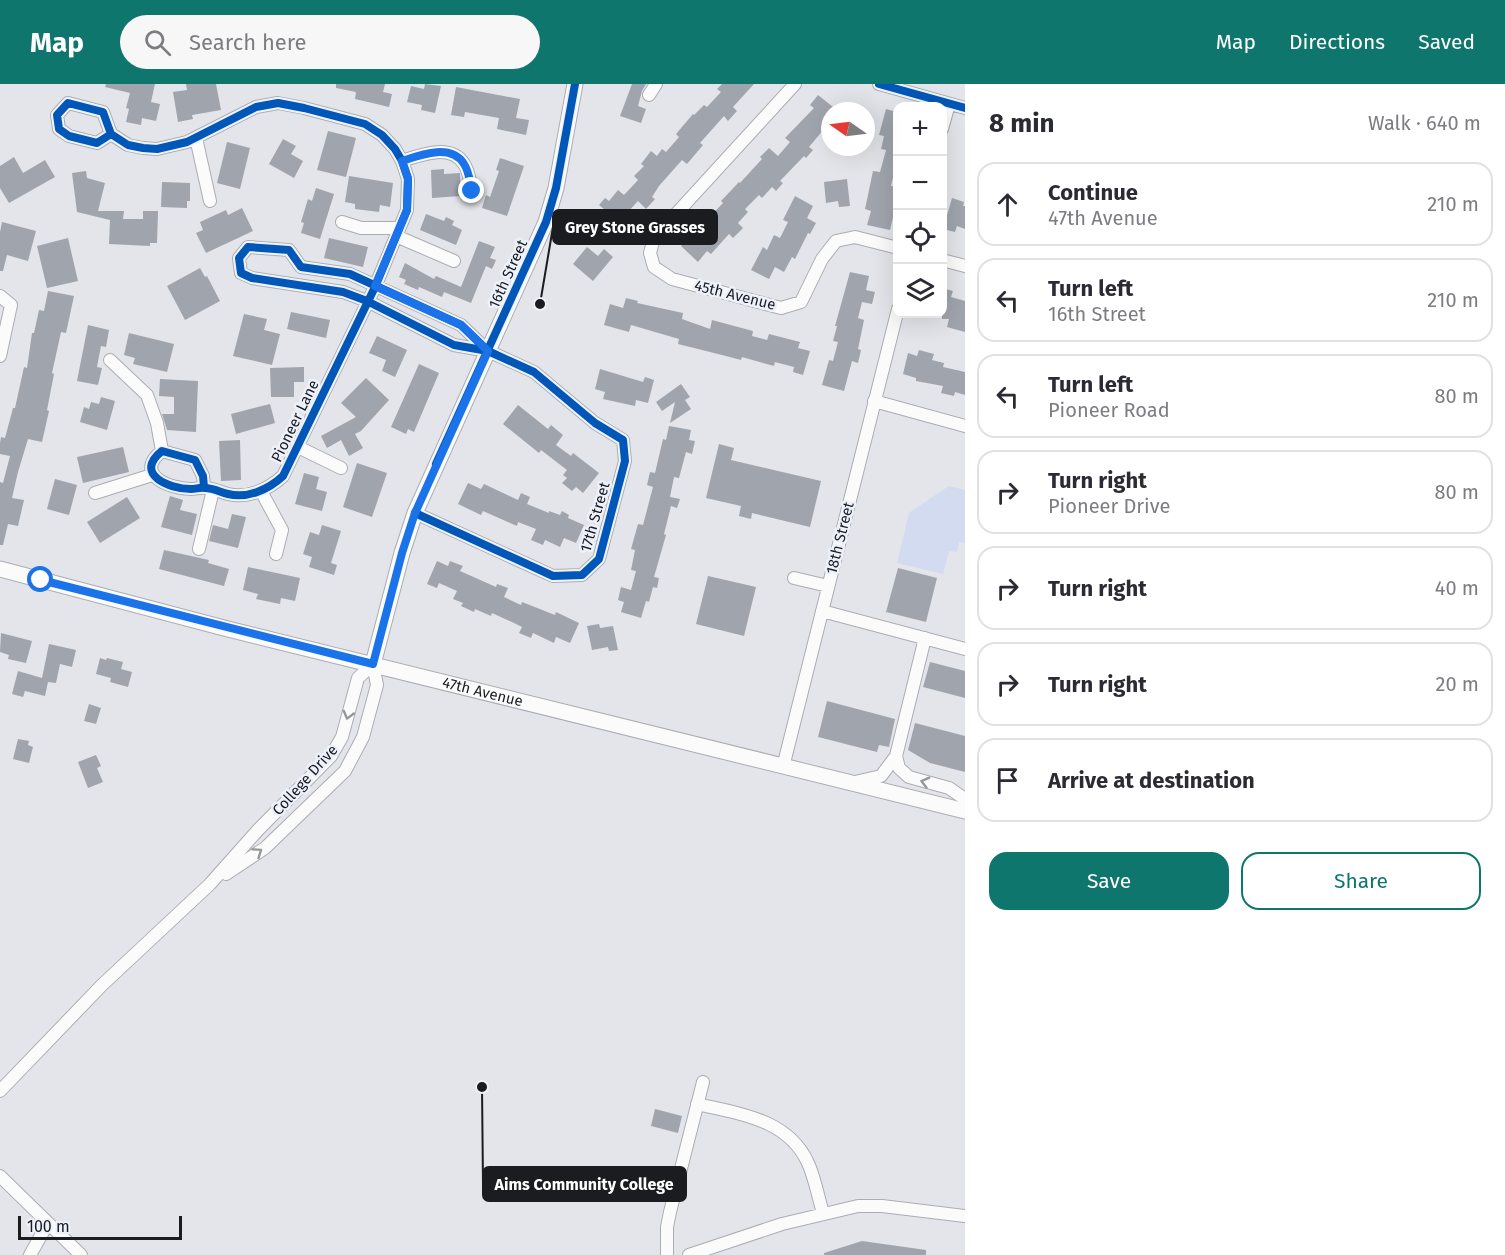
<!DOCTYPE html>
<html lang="en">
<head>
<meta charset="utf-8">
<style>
  :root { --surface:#fff; --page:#f7f7f7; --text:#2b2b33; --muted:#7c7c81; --line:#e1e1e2; --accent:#0f766e }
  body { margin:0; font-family:"Fira Sans",sans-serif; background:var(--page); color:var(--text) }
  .controls { position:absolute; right:18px; top:18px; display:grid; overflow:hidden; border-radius:12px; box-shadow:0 6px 24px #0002 }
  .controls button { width:54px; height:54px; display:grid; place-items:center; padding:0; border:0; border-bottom:2px solid var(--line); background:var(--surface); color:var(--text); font:30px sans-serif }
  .compass { position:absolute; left:821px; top:18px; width:54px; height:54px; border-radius:50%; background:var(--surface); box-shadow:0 6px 24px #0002; rotate:284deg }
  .scale { position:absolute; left:18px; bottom:15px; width:164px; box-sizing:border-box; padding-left:6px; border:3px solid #1a1c1f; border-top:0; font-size:16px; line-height:21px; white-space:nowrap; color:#1a1c1f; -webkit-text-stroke:4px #edf1fb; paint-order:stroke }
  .stop { position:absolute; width:18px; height:18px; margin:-14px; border:4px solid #1a73e8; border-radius:50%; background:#fff }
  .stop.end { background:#1a73e8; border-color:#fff; box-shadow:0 2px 6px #0008 }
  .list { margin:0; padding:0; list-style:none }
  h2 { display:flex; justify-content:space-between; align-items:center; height:78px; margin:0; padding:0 24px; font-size:26px }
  h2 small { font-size:20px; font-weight:400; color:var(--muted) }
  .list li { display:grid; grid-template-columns:39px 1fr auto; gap:18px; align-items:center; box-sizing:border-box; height:84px; margin:0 12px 12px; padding:0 12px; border:2px solid var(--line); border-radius:18px }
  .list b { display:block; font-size:22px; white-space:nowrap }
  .list p { margin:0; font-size:20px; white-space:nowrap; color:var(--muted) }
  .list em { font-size:20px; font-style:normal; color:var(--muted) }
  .actions { display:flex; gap:12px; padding:18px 24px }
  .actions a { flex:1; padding:14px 0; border:2px solid var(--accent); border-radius:18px; text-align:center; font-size:21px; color:var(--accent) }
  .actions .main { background:var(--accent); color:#fff }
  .icon { flex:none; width:33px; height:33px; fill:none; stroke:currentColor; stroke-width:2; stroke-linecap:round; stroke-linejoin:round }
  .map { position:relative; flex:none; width:965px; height:1171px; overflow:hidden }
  header { display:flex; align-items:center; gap:36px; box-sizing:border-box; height:84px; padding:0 30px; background:var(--accent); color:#fff }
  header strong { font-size:28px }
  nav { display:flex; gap:33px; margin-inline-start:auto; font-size:21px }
  .search { width:420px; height:54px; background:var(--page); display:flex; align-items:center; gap:15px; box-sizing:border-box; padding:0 21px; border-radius:33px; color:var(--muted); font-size:22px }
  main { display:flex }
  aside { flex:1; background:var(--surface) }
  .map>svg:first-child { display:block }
  .green { fill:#d2dbf0 }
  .building { fill:#a0a4ad }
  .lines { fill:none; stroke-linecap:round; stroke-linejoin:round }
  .minor-casing { stroke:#acadb1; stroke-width:14 }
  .major-casing { stroke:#acadb1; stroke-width:17 }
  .minor { stroke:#fbfbfc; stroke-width:12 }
  .major { stroke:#fbfbfc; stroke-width:15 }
  .cycleway-casing { stroke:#edf1fb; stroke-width:11 }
  .cycleway { stroke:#0057b8; stroke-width:8 }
  .oneway { stroke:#969799 }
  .route { stroke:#1a73e8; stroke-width:8 }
  .labels { text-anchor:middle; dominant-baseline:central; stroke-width:5; stroke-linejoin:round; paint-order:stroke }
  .street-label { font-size:15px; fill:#1a1c1f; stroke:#edf1fb }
  .leader { fill:none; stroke:#1a1c1f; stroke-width:2 }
  .callout-dot { fill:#1a1c1f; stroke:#edf1fb; stroke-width:2 }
  .callout { fill:#1a1c1f; stroke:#1a1c1f; stroke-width:2 }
  .callout-label { font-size:16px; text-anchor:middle; font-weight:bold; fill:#fff }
</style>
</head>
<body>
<header>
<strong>Map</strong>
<div class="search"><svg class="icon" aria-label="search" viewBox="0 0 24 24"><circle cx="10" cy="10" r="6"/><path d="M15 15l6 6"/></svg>Search here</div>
<nav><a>Map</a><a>Directions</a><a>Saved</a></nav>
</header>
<main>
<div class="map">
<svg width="965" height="1171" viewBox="0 0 965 1171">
  <rect width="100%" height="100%" fill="#e4e5ea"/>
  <path class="green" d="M949 402 965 406V459L959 458 957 468 949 467 943 490 897 479 909 429Z"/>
  <path class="building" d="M106 0H155L151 18 160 20 156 37 142 34 141 41 126 38 129 25 126 24 130 9 105 3Z
    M186 0H216L221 26 192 31 193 35 178 38 173 8 187 6Z
    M336 0H385L383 8 392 10 389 23 355 15 356 8 336 4Z
    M425 0 441 2 435 29 421 26 422 21 407 18 411 2 424 5Z
    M632 0H646L642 7 638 22 646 25 641 39 620 32Z
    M722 0H754L733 23 737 27 728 37 724 32 700 59 703 61 687 80 682 76 659 102 652 113 655 115 646 125 638 117 626 130 630 133 623 141 599 121 605 114 609 117 618 106 624 111 638 96 634 92 644 82 641 80 651 67 657 72 662 65 666 68 679 53 676 50 693 30 694 31 704 21 707 23 721 8 717 5Z
    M456 3 520 15 516 34 529 36 526 51 497 45 499 34 465 28 464 33 451 31Z
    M818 11 838 27H830V38L809 63 813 66 806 74 804 72 780 97 783 99 776 107 772 103 762 114 759 111 745 125 748 128 738 139 743 144 733 154 729 150 711 170 707 167 698 178 681 162 698 143 699 144 723 119 721 117 739 98 740 99 762 75 760 73 769 64 778 72 790 58 785 54 814 24 810 21Z
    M886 25 897 28V86L895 85 891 102 897 103 893 120 896 121 890 146 867 141 871 127 865 125 873 87 880 88 886 66 881 65 884 52 879 51Z
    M328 47 356 54 346 93 317 86Z
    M283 55 296 62 291 70 303 77 294 94 269 80Z
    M227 58 250 64 240 105 217 99Z
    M14 73 23 89 45 76 55 93 9 119 0 104V82Z
    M500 74 524 82 507 132 482 124 486 111 490 113 499 87 496 86Z
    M444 85V90L460 89 461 112 432 114 431 86Z
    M86 87 87 94 105 99 98 127H124L123 135H143V127H158L157 159H150V162L109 160 110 136 77 128 72 89Z
    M349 92 393 99 390 123 380 121 379 128 355 125V120L345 118Z
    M847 95 850 122 839 123 838 117 826 119 824 98Z
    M162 98 190 99V117H187V124L161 123Z
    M316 104 334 110 320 155 301 149 304 139 301 138 308 115 312 117Z
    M795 112 813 122 807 134 816 139 810 150 808 149 795 175 792 173 784 188 775 183 769 195 751 186 763 163 767 166 774 151 780 154 788 138 783 136Z
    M952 114 964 118 963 122H965V145L957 142 955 148 943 145Z
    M242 124 253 147 206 169 196 149 203 146 200 138 226 126 228 131Z
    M426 130 444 137 446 133 454 137 452 141 462 146 456 161 420 146Z
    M2 138 36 147 28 177 7 171 3 187H0V148Z
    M68 154 78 197 47 204 37 162Z
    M329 154 368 163 363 183 324 174Z
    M479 157 495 163 490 174 496 176 492 185 486 182 471 219 444 208 442 213 419 203 418 206 404 200 406 196 399 193 405 179 434 195 436 192 461 203Z
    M587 163 598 172 604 165 613 173 593 197 573 180Z
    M200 184 205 193 207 192 220 217 185 236 167 202Z
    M850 188 869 192 866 206 875 208 872 220 862 218 858 234 864 236 858 265 861 266 858 279 852 277 844 307 822 301 829 276 833 277 838 258 833 257 837 242H835Z
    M942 204 953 207 951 213 965 217V248L947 243 949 235H942Z
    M48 207 74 212 66 249 61 248 52 289 54 290 47 326 49 327 42 358 28 355 18 388 12 414 24 416 18 442 8 440 3 461H0V398L3 399 10 372 0 370V359L1 353 5 354 13 324H15L24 283 27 284 32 249H34L39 226 44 227Z
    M626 214 638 217 637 219 683 229 682 235 710 245 712 236 753 247 752 252 767 256 769 250 800 258 798 264 810 267 803 291 793 288 794 283 775 278 774 282 742 273 741 276 722 271 678 260 679 255 631 241 629 248 604 241 610 220 623 224Z
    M291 228 330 236 326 254 287 245Z
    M244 230 267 235 264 246 280 250 272 281 233 272Z
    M88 241 109 246 106 263 101 262 97 283 102 284 98 301 77 297Z
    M129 249 174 260 167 288 133 280 135 274 124 271Z
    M377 252 407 266 395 293 382 287 386 276 369 269Z
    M919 266 934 270 932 276 944 279 943 283 965 288V311L955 308 954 312 941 309 943 302 916 297V294L903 290 908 269 917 272Z
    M419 280 439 289 414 348 408 345 406 350 391 343Z
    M304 283V298H294V313H271L270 284Z
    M600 285 643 298 645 293 654 296 648 319 636 316 635 322 603 315 605 308 595 305Z
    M366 294 389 316 361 347 355 350 363 364 349 372 341 356 327 364 321 352 356 333 341 319Z
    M160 295 198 297 196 348 167 346 162 330H174V313L159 312Z
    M681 300 690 313 685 316 691 325 670 339 675 318 662 327 656 318Z
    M101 313 115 317 107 346 80 338 84 323 89 325 91 318 99 320Z
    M270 320 275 339 236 350 231 330Z
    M518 321 548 345 551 341 563 351 556 361 571 372 573 369 599 389 583 409 576 403 572 407 562 399 567 394 563 391 567 386 541 366 539 369 503 340Z
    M669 342 691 346 689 356 695 357 692 370 686 368 679 394 674 393 670 413 680 415 677 424 671 422 664 450 666 451 654 493 659 494 657 504 653 503 649 518 646 517 641 534 621 528 624 518 618 516 621 503 631 506 636 487 631 486 635 466 631 465 638 440 643 441 653 403 647 401 650 388 655 389 663 355 666 356Z
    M240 356 241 396 221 397 219 357Z
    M719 360 734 364 731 376 821 397 810 443 752 429 751 435 739 432 741 422 706 414Z
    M123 363 129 388 83 399 77 373Z
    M357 379 387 389 372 433 343 423Z
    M304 389 319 393 316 405 327 408 322 427 295 420Z
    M55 395 77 401 69 431 47 425Z
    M468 399 481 405 484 400 518 416 521 409 530 413 527 420 549 429V427L560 431 562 427 569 431 568 434 584 441 576 459 564 454 560 463 545 456 543 461 531 456 536 445 518 438 517 442 483 427 481 431 458 420Z
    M170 412 183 416 180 426 197 430 192 451 161 443Z
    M127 413 140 434 100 459 87 438Z
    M232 430 246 433 238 464 209 457 213 441 228 445Z
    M322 441 341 447 331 479 337 481 334 491 309 483 312 473 303 470 310 448 319 451Z
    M164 466 209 476 208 479 229 485 224 502 159 485Z
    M437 477 448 482 450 477 463 482 460 487 496 503 497 500 508 504 504 513 521 521 522 518 555 531 556 528 579 539 570 559 556 553 554 559 533 549 531 554 519 549 522 543 514 539 492 529 491 532 475 525 474 528 461 522 463 519 453 515 457 507 439 499 437 504 427 500Z
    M248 483 300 494 295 517 281 514 280 520 256 515 258 510 243 506Z
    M898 484 937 494 926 538 886 528Z
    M708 492 756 503 744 552 696 540Z
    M599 540 600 544 613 542 618 566 609 567 608 563 592 566 587 542Z
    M1 549 32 557 26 579 8 575 9 571 0 568Z
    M49 560 76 566 72 583 60 580 56 599 48 598 45 612 25 607 23 613 12 610 18 587 42 594Z
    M100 574 106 576 107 574 123 578 121 585 132 588 128 603 110 598 111 594 96 590Z
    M930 578 965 587V614L923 603Z
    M827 617 895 635 889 663 879 661 877 668 818 653Z
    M89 620 101 624 96 640 84 637Z
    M915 639 965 652V688L930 679 908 666Z
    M18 655 29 657 28 661 33 663 29 679 13 675Z
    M96 671 101 682 97 684 103 698 88 704 78 678Z
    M655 1025 682 1032 678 1049 651 1042Z
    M862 1157 926 1166V1171H824V1169Z"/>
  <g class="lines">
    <defs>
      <path id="minor" d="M795 0 654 154 650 169 654 183 672 195 781 224 801 218 822 175 836 157 855 153 898 164
        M879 0 965 24
        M649 11 656 0
        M942 45 949 20
        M111 50 97 59 69 52 59 45 57 31 68 19 103 28 111 50 128 61 143 64 157 65 187 58 256 23 278 19 304 24 365 40 382 51 395 65 402 77 408 95 407 126 375 203 283 392C269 405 248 415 228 410 220 408 213 404 205 404 200 403 196 405 191 405 169 405 133 390 162 367L195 376 203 392 204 403
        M196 54 210 117
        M402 77C420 71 451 59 464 80 469 87 470 98 472 107
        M342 138 361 144H399
        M396 152 454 177
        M942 176 965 182
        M0 212 11 221 0 272
        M110 276 147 311 157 339 162 367
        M874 317 965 342
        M298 363 341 384
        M261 407 282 446 276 470
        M95 409 152 391
        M415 429 553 492 582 491 599 475 625 377 623 356 595 339 534 288 488 267 454 261 367 217 343 208 252 194 241 189 239 174 248 163 289 166 301 183 350 190 461 241 488 267
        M199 465 213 406
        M794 494 828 502
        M822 527 965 565
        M896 672 899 684 909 693 949 704 965 715
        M783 683 898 225
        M855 698 881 692 896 672 925 554
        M226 790 265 764 345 687 363 653 377 601 373 580
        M0 1007 102 901 210 800 258 746 331 672 342 653 358 594 373 580
        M697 1020C740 1030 788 1035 808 1079 815 1094 818 1113 823 1129
        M0 1092 81 1171
        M30 1171 48 1139
        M667 1171V1143L670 1128 703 998
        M689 1171 782 1140 858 1122H882L965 1132"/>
      <g id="major">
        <path id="s1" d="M0 485 224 544 965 727"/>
        <path d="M373 580 402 469 415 429 546 138 556 104 575 0"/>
      </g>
    </defs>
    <use href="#minor" class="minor-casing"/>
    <use href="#major" class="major-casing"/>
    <use href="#minor" class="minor"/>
    <use href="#major" class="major"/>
    <defs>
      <path id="cycleway" d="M879 0 965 24
        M111 50 97 59 69 52 59 45 57 31 68 19 103 28 111 50 128 61 143 64 157 65 187 58 256 23 278 19 304 24 365 40 382 51 395 65 402 77 408 95 407 126 375 203 283 392C269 405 248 415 228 410 220 408 213 404 205 404 200 403 196 405 191 405 169 405 133 390 162 367L195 376 203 392 204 403
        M436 380 546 138 556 104 575 0
        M415 429 553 492 582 491 599 475 625 377 623 356 595 339 534 288 488 267 454 261 367 217 343 208 252 194 241 189 239 174 248 163 289 166 301 183 350 190 461 241 488 267"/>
    </defs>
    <use href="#cycleway" class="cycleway-casing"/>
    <use href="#cycleway" class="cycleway"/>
  </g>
  <defs><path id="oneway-chevron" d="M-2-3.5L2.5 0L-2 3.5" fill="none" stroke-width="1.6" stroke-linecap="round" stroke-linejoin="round" transform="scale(1.5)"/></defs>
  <g class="oneway">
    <use href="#oneway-chevron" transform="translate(348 631) rotate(105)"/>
    <use href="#oneway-chevron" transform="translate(925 698) rotate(-165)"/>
    <use href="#oneway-chevron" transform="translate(258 768) rotate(-34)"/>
  </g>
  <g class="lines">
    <path class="route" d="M41 496 373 580 402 469 415 429 488 267 461 241 375 202 407 126 408 94 402 77C420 71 451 59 464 80 469 87 470 98 472 107"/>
  </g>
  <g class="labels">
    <g class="street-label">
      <text transform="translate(508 190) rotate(-66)">16th Street</text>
      <text transform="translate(735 211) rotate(14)">45th Avenue</text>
      <text transform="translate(295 337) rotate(-64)">Pioneer Lane</text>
      <text transform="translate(595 433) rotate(-74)">17th Street</text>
      <text transform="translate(840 454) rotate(-76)">18th Street</text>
      <text stroke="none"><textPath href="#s1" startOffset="498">47th Avenue</textPath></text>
      <text transform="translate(305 696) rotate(-48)">College Drive</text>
    </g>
  </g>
  <path class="leader" d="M540 220L553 143M482 1003L483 1100"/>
  <g class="callout-dot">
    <circle cx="540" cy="220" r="6"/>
    <circle cx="482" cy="1003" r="6"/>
  </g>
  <g class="callout">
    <rect x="553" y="126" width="164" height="34" rx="6"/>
    <rect x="483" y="1083" width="203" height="34" rx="6"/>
  </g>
  <g class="callout-label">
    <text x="635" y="149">Grey Stone Grasses</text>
    <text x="584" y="1106">Aims Community College</text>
  </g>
</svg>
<div class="controls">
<button>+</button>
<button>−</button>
<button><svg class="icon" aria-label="locate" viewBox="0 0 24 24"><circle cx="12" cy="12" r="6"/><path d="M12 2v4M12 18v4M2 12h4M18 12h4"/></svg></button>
<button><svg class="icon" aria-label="layers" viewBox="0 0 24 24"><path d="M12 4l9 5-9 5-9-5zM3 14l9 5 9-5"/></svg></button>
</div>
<svg class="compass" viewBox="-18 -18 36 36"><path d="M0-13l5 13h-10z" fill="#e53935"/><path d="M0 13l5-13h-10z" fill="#7c7c81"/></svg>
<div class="scale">100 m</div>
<div class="stop" style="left:41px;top:496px"></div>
<div class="stop end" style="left:472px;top:107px"></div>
</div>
<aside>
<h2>8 min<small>Walk · 640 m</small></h2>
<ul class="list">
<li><svg class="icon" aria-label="ahead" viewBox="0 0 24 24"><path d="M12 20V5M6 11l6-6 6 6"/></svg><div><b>Continue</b><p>47th Avenue</p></div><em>210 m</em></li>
<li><svg class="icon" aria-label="left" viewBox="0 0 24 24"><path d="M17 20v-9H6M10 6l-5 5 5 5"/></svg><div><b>Turn left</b><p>16th Street</p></div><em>210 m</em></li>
<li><svg class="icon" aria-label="left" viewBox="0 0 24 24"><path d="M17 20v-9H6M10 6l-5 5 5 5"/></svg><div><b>Turn left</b><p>Pioneer Road</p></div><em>80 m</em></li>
<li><svg class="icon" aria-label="right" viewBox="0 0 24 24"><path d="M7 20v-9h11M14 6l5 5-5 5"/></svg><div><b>Turn right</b><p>Pioneer Drive</p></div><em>80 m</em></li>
<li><svg class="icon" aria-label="right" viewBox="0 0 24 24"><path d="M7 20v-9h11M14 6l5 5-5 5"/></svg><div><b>Turn right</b></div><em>40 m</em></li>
<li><svg class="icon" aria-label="right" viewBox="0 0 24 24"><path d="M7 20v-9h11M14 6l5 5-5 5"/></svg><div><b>Turn right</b></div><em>20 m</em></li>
<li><svg class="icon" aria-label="arrive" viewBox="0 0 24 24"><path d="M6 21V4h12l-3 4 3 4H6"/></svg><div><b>Arrive at destination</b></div></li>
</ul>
<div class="actions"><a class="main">Save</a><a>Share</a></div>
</aside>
</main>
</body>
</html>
